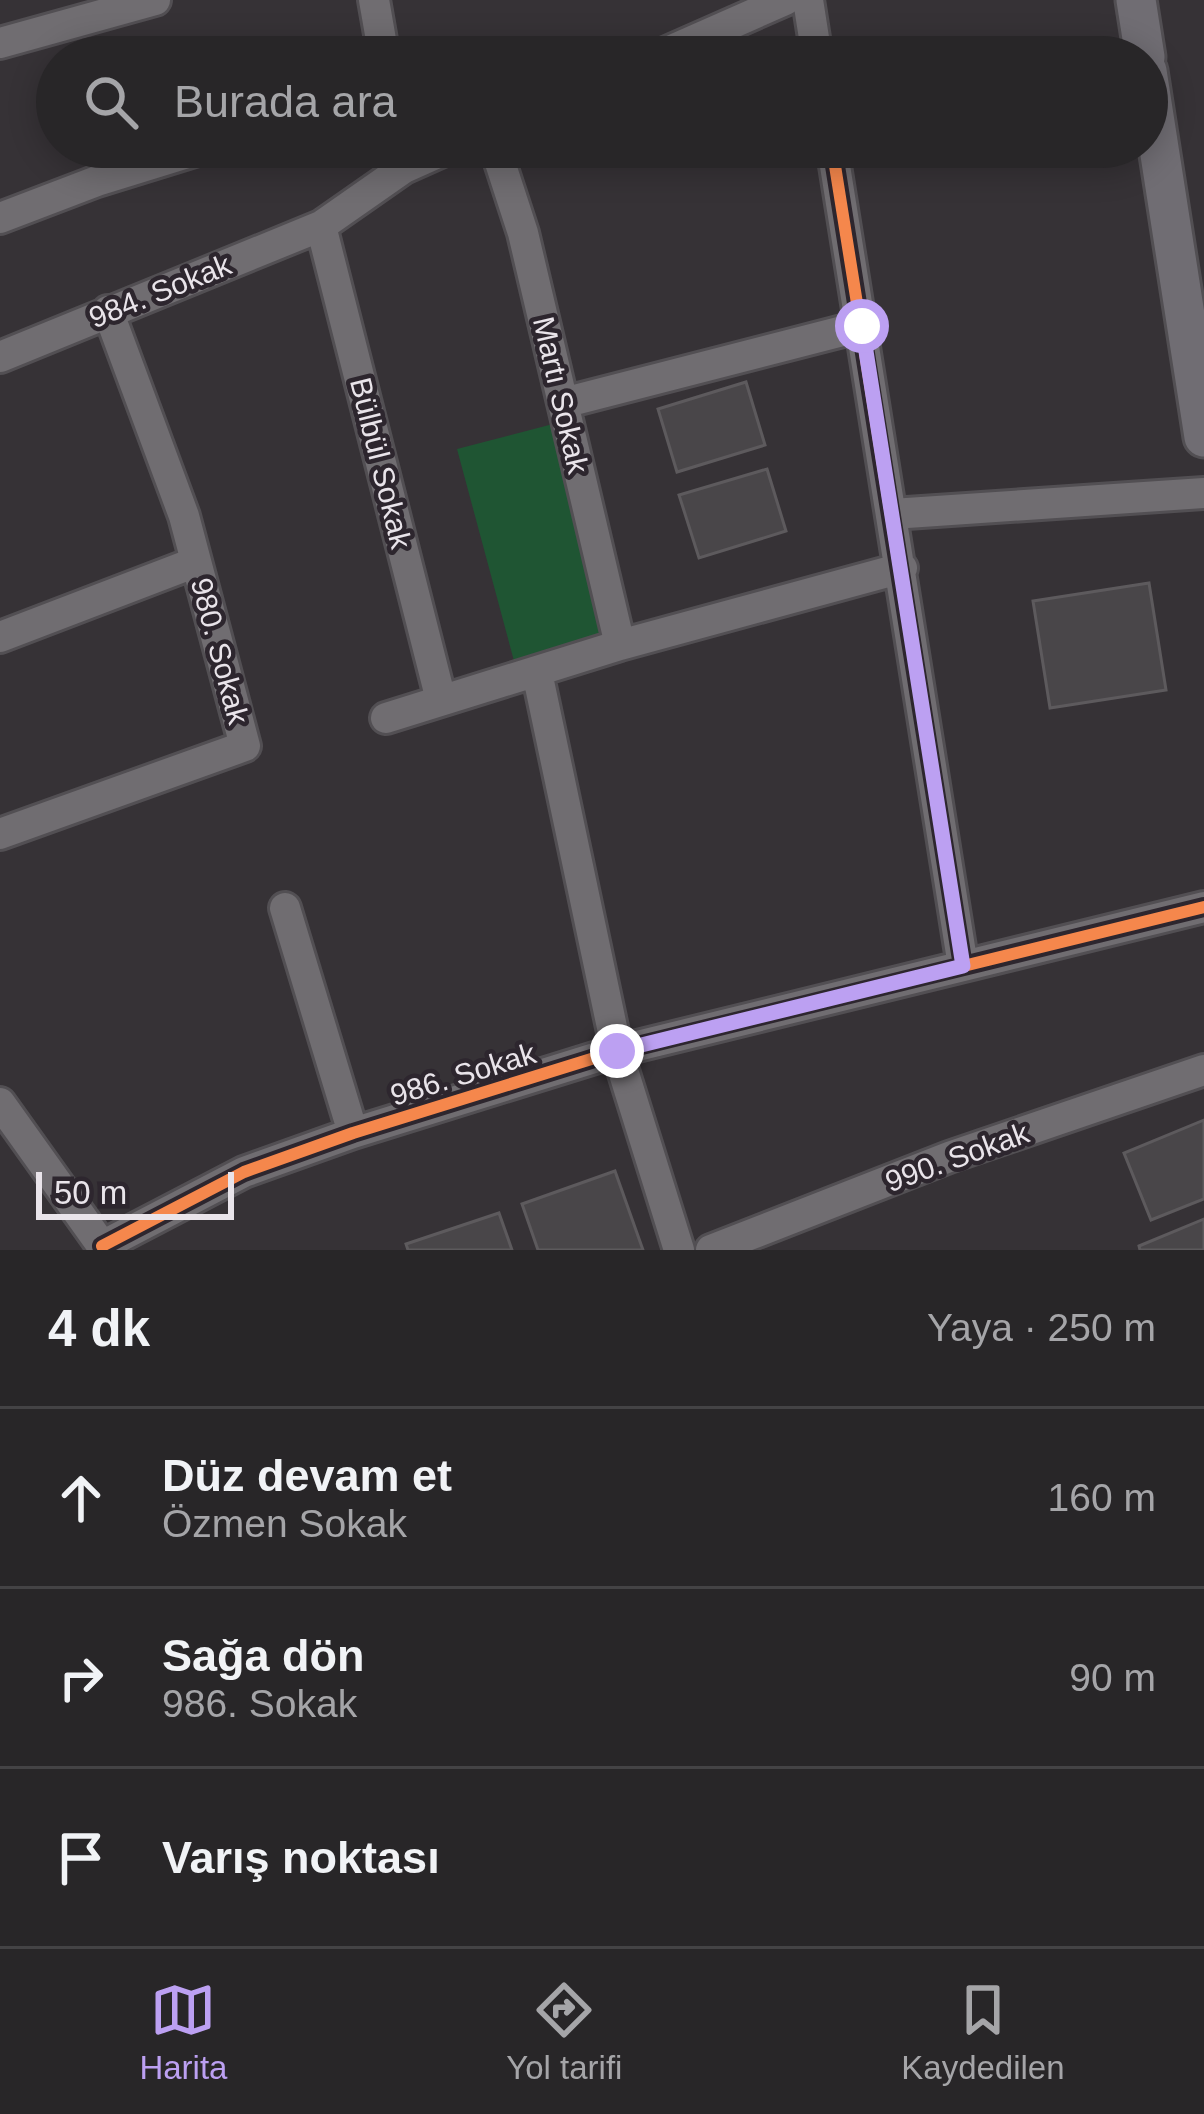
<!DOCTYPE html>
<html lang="tr">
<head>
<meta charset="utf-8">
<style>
  :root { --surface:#282628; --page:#302e30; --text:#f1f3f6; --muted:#a5a5a8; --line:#444345; --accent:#bca0f2 }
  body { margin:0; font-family:Helvetica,sans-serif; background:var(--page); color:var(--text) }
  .scale { position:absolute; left:36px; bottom:30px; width:198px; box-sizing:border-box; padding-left:12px; border:6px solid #e9e4ea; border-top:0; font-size:33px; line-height:42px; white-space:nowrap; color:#e9e4ea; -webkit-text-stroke:9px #2d262e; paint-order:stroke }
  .stop { position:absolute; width:36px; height:36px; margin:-27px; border:9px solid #bca0f2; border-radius:50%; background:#fff }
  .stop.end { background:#bca0f2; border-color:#fff; box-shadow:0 3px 12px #0008 }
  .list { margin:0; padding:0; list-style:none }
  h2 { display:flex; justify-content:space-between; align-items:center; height:156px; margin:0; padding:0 48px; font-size:51px }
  h2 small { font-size:39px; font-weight:400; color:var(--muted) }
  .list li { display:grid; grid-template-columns:78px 1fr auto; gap:36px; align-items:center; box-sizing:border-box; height:180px; padding:0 48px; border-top:3px solid var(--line) }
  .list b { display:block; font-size:45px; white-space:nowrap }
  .list p { margin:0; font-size:39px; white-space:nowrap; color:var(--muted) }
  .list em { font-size:39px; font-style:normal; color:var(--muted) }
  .icon { flex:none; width:66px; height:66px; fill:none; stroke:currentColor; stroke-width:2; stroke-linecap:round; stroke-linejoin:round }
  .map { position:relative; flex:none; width:1204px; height:1250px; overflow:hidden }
  .search { position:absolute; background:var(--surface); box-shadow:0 6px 30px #0003; left:36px; right:36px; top:36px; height:132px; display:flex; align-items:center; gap:30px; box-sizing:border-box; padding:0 42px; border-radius:66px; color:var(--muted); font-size:45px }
  .sheet { height:696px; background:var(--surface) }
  nav { display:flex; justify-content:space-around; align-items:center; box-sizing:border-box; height:168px; border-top:3px solid var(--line); background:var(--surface); font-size:33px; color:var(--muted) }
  nav a { display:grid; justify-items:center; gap:6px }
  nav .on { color:var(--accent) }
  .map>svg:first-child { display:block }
  .green { fill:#1f5533 }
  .building { fill:#494649; stroke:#5d5a5d; stroke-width:3 }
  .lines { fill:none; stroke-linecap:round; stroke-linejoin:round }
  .minor-casing { stroke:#524f53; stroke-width:36 }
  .major-casing { stroke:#524f53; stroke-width:45 }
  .minor { stroke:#706d71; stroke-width:30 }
  .major { stroke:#706d73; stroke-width:39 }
  .cycleway-casing { stroke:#2d262e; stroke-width:20 }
  .cycleway { stroke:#f5874c; stroke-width:12 }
  .route { stroke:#bca0f2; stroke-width:15 }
  .labels { text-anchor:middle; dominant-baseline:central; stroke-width:9; stroke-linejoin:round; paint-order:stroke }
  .street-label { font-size:30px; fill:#e9e4ea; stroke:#2d262e }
</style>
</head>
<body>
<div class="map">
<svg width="1204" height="1250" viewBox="0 0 1204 1250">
  <rect width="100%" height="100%" fill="#363236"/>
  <path class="green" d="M553 424 609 636 514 661 457 449Z"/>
  <path class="building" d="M746 382 765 445 677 472 658 409Z
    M767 469 786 531 699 558 679 495Z
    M1149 583 1166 690 1050 708 1033 601Z
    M1204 1120V1199L1151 1220 1124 1153Z
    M615 1171 643 1250H538L522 1204Z
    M499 1213 512 1250H408L406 1244Z
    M1204 1219V1250H1140L1139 1246Z"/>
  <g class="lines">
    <defs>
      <path id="minor" d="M374 0 384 57
        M808 0 817 57
        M0 43 155 0
        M656 57 785 0
        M495 147 523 233 620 645
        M832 147 963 966
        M0 218 97 181 207 147
        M321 226 441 700
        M0 357 321 226 404 168 451 147
        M563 403 862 326
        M892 514 1204 493
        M0 637 196 562
        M537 672 617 1051 679 1250
        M386 718 620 645 902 568
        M0 834 245 746 184 516 108 311
        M285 908 353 1133
        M0 1103 105 1250
        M102 1246 244 1172 353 1133 617 1051 1204 907
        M711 1250 949 1157 1204 1070"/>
      <path id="major" d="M1136 0 1145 57
        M1147 71 1204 437"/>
    </defs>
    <use href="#minor" class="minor-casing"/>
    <use href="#major" class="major-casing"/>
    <use href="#minor" class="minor"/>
    <use href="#major" class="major"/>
    <defs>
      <path id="cycleway" d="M832 147 963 966
        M102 1246 244 1172 353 1133 617 1051 1204 907"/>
    </defs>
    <use href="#cycleway" class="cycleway-casing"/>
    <use href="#cycleway" class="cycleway"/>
  </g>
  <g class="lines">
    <path class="route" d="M617 1051 963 966 862 326"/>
  </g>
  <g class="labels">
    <g class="street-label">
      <text transform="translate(160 291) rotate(-22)">984. Sokak</text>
      <text transform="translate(561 395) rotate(77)">Martı Sokak</text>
      <text transform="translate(381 463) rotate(76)">Bülbül Sokak</text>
      <text transform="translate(220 651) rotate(75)">980. Sokak</text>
      <text transform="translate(463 1074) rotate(-17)">986. Sokak</text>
      <text transform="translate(957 1157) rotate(-20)">990. Sokak</text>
    </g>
  </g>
</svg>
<div class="scale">50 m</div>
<div class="stop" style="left:862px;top:326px"></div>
<div class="stop end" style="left:617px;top:1051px"></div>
<div class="search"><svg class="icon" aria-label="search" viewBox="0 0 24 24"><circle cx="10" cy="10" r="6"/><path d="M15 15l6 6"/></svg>Burada ara</div>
</div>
<section class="sheet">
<h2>4 dk<small>Yaya · 250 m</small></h2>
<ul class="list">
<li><svg class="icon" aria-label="ahead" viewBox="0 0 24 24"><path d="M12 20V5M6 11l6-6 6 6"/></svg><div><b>Düz devam et</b><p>Özmen Sokak</p></div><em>160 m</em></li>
<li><svg class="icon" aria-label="right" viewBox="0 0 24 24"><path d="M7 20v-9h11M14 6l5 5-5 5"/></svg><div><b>Sağa dön</b><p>986. Sokak</p></div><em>90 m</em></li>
<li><svg class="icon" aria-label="arrive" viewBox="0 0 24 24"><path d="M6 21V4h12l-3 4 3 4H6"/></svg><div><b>Varış noktası</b></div></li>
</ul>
</section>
<nav>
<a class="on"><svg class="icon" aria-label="map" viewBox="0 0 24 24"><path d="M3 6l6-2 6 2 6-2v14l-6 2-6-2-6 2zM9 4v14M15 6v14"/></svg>Harita</a>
<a><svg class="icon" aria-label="directions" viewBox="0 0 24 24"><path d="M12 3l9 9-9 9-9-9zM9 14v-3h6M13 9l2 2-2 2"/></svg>Yol tarifi</a>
<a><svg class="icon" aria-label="saved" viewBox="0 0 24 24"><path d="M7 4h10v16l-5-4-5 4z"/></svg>Kaydedilen</a>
</nav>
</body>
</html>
